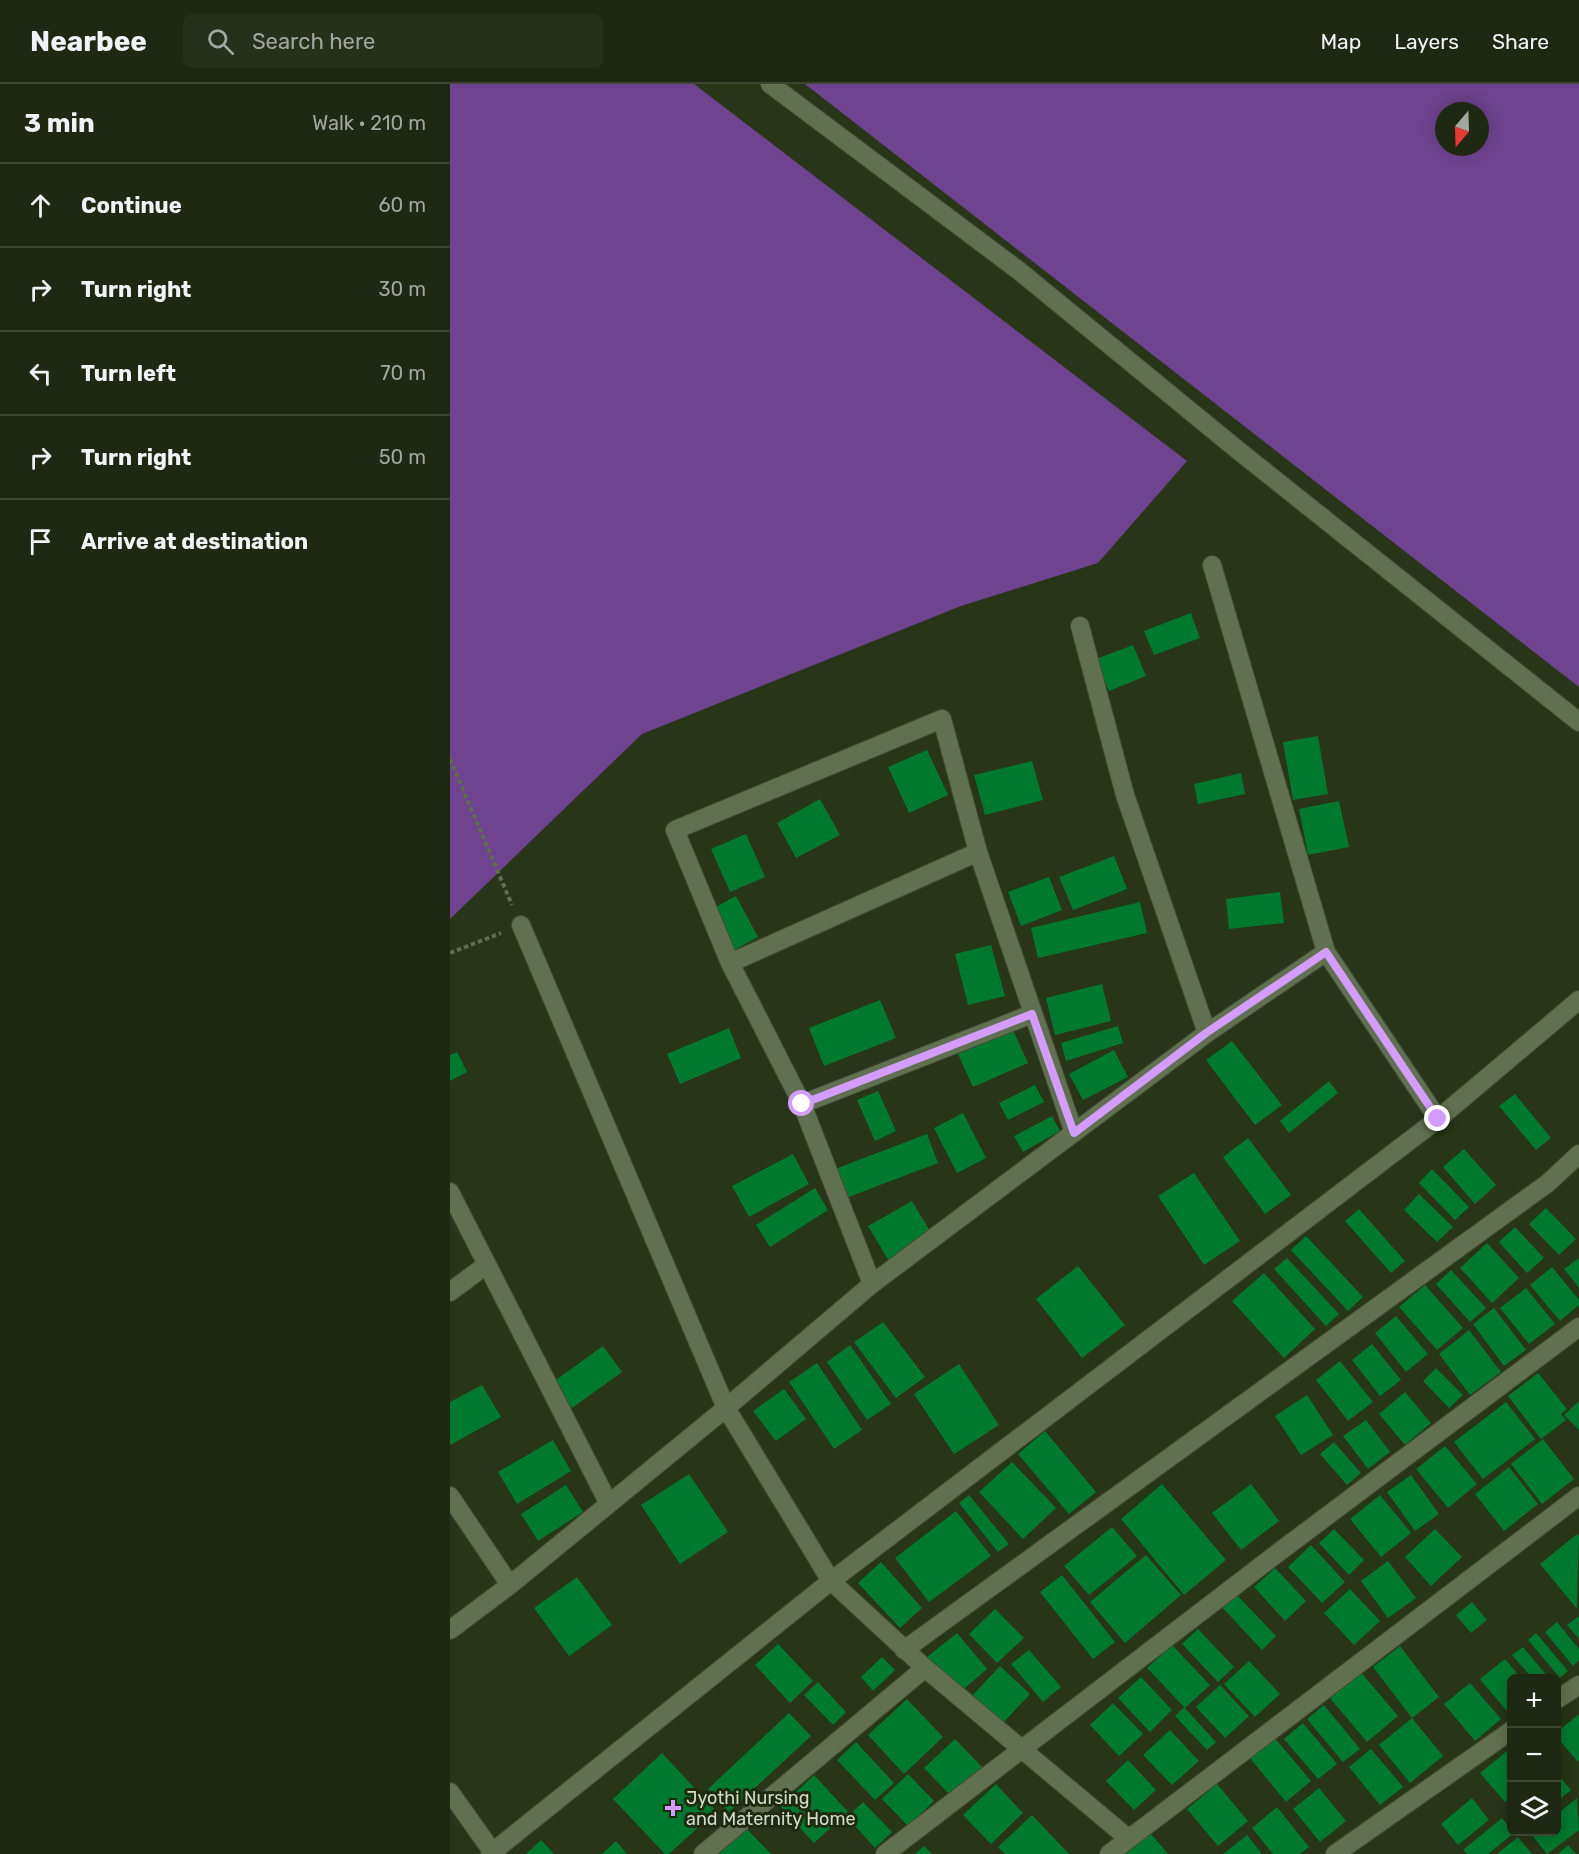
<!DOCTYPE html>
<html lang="en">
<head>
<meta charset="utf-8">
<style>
  :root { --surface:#1e2812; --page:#26301b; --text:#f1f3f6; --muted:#a1a69f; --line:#3c4432 }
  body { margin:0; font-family:Rubik,sans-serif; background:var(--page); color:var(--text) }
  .controls { position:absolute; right:18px; bottom:18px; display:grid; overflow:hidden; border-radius:9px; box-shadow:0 3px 15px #0003 }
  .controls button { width:54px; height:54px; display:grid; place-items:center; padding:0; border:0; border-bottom:2px solid var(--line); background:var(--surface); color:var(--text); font:30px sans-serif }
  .compass { position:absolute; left:985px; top:18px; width:54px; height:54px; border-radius:50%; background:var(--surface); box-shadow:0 3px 15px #0003; rotate:199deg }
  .stop { position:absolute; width:18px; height:18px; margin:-14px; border:4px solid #d29dfd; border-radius:50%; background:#fff }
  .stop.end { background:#d29dfd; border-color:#fff; box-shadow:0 2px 6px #0008 }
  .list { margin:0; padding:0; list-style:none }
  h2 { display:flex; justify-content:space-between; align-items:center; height:78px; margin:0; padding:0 24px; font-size:26px }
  h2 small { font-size:20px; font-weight:400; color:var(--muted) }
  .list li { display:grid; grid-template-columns:39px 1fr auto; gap:18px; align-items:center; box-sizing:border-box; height:84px; padding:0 24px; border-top:2px solid var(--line) }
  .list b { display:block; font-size:22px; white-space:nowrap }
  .list em { font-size:20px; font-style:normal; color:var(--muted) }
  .icon { flex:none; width:33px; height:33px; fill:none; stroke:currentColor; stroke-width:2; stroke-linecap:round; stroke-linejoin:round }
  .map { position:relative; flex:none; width:1129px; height:1770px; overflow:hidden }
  header { display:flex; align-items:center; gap:36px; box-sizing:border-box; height:84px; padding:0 30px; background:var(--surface); border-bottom:2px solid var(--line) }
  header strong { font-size:28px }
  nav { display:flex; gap:33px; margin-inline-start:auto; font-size:21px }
  .search { width:420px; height:54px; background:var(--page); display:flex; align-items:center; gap:15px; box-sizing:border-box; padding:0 21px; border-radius:9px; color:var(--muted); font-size:22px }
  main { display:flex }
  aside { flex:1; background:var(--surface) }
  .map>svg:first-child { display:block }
  .green { fill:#6e438f; fill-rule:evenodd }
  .building { fill:#007930 }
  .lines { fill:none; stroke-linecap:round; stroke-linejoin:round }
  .minor-casing { stroke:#434e36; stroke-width:20 }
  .path { stroke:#606c52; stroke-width:4; stroke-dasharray:4.5 3; stroke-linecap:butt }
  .minor { stroke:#617050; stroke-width:18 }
  .route { stroke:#d29dfd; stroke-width:8 }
  .poi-dot { fill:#d29dfd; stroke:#1f2b0e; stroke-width:2 }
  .labels { text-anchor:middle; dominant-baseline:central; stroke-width:6; stroke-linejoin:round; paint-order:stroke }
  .poi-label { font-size:18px; fill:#d2dbc9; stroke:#1f2b0e; text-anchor:start }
</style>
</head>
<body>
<header>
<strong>Nearbee</strong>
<div class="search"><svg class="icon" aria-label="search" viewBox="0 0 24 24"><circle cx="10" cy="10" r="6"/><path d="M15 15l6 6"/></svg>Search here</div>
<nav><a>Map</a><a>Layers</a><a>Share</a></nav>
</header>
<main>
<aside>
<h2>3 min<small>Walk · 210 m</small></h2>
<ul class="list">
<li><svg class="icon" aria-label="ahead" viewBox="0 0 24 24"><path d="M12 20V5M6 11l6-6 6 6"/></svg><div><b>Continue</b></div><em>60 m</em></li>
<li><svg class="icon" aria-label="right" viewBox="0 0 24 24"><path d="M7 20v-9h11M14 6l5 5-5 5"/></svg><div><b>Turn right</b></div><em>30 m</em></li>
<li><svg class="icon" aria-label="left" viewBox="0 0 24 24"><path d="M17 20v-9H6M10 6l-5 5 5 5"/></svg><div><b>Turn left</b></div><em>70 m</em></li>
<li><svg class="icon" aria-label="right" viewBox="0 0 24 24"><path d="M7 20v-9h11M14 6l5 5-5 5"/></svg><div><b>Turn right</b></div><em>50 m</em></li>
<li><svg class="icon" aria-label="arrive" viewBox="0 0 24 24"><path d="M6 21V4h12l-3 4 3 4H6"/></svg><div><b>Arrive at destination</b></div></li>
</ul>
</aside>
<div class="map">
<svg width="1129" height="1770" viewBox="0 0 1129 1770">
  <rect width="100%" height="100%" fill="#283518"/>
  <path class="green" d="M0 0H244L737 377 648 479 511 522 192 650 0 835Z
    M355 0H1129V603ZM994 27H1030V63H994Z"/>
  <path class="building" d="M741 529 750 554 704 571 694 547Z
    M683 561 696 592 659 607 646 575Z
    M868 652 878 710 843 716 833 658Z
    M477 666 498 711 459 729 438 683Z
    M582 677 593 716 535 731 524 691Z
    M791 689 795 710 748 720 744 700Z
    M370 715 390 751 346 774 327 739Z
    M889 717 899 763 858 771 849 725Z
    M296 750 315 793 280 808 261 765Z
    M664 772 677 805 623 826 609 793Z
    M599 793 612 826 571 842 558 808Z
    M830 808 834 839 779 845 776 815Z
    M286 812 308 853 281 868 258 827Z
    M690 818 697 849 588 874 581 844Z
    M541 861 555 912 518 921 505 870Z
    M652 900 661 937 605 951 596 914Z
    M430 916 446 954 374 982 359 944Z
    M668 942 673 959 616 977 611 959Z
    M279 944 291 974 230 1000 217 970Z
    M563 946 578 979 523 1003 508 970Z
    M782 957 832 1021 805 1041 756 976Z
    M664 966 678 993 633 1016 619 990Z
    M7 968 17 988 0 997V971Z
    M879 997 888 1009 839 1049 830 1037Z
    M585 1001 594 1018 558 1036 549 1019Z
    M428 1007 446 1047 425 1057 407 1016Z
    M1065 1010 1101 1054 1086 1066 1049 1022Z
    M513 1029 536 1074 507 1089 484 1044Z
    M602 1032 610 1047 573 1068 564 1052Z
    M477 1050 488 1079 396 1114 385 1085Z
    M798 1054 841 1111 815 1130 773 1073Z
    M1014 1065 1046 1101 1025 1120 993 1083Z
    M343 1070 359 1100 299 1133 282 1102Z
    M982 1085 1019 1123 1005 1136 969 1099Z
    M744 1089 790 1157 754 1181 708 1112Z
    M365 1104 378 1126 320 1163 306 1141Z
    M969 1110 1003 1143 987 1158 954 1126Z
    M462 1117 483 1152 439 1177 418 1142Z
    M1096 1124 1126 1155 1109 1171 1079 1140Z
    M909 1125 955 1177 941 1189 895 1137Z
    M1065 1143 1094 1174 1077 1189 1049 1158Z
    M856 1152 913 1213 898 1227 841 1166Z
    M1037 1159 1069 1194 1042 1219 1010 1184Z
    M837 1174 889 1230 876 1242 824 1185Z
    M1129 1174V1204L1114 1185Z
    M628 1182 675 1241 632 1274 586 1215Z
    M1102 1183 1129 1216V1221L1110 1237 1080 1201Z
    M1001 1186 1036 1224 1020 1238 986 1200Z
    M814 1189 865 1245 834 1274 782 1217Z
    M975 1201 1013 1244 987 1266 949 1223Z
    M1076 1204 1105 1240 1079 1260 1050 1224Z
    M1044 1224 1076 1266 1054 1282 1023 1240Z
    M946 1232 978 1270 956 1288 925 1249Z
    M433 1238 475 1293 446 1314 404 1258Z
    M1019 1246 1051 1288 1020 1311 989 1270Z
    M922 1260 951 1296 930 1312 902 1276Z
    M400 1261 441 1320 417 1336 377 1278Z
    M153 1262 172 1288 122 1324 103 1298Z
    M890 1277 923 1318 898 1337 866 1296Z
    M367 1279 412 1346 384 1365 339 1298Z
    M509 1280 549 1341 504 1370 464 1310Z
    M986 1284 1013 1311 999 1324 973 1297Z
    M1088 1289 1117 1325 1111 1330 1116 1336 1091 1355 1058 1312Z
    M32 1301 51 1333 0 1361V1318Z
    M334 1305 356 1335 326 1357 303 1327Z
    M955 1308 981 1339 955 1361 929 1330Z
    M857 1311 883 1351 851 1371 825 1332Z
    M1129 1317V1346L1114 1331Z
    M1056 1318 1085 1355 1033 1395 1004 1358Z
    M916 1336 940 1368 918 1385 893 1352Z
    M595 1347 646 1408 619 1430 568 1370Z
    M1093 1355 1124 1395 1092 1420 1061 1380Z
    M103 1356 121 1387 67 1420 48 1388Z
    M884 1358 911 1389 897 1401 870 1370Z
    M995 1362 1027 1400 998 1424 966 1385Z
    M562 1378 606 1424 573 1455 529 1408Z
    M1059 1383 1088 1420 1054 1447 1025 1410Z
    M239 1390 278 1448 230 1480 191 1421Z
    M961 1391 989 1430 965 1447 937 1408Z
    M712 1400 776 1476 734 1511 671 1435Z
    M801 1400 829 1437 791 1466 762 1429Z
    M116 1401 133 1428 88 1457 71 1430Z
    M519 1411 559 1460 548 1468 509 1419Z
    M930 1411 961 1449 931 1473 900 1435Z
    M506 1427 541 1472 479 1518 445 1474Z
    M662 1443 687 1472 639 1511 614 1482Z
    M884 1445 914 1476 899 1491 869 1459Z
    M985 1445 1012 1473 981 1502 955 1473Z
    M1127 1450 1129 1452 1127 1525 1090 1480Z
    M861 1461 895 1498 872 1519 838 1483Z
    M696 1471 731 1511 675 1559 640 1518Z
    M938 1477 966 1514 938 1534 911 1497Z
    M431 1478 472 1524 450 1544 408 1499Z
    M825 1484 856 1517 835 1537 804 1503Z
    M612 1491 665 1558 643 1575 590 1508Z
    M127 1493 162 1541 119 1572 84 1524Z
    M900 1505 930 1537 904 1561 874 1529Z
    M784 1508 826 1552 812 1566 770 1521Z
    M1022 1518 1037 1536 1021 1549 1006 1531Z
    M545 1525 574 1554 547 1579 519 1550Z
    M1129 1532V1555L1117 1541Z
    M1107 1538 1129 1565V1576L1123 1582 1095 1548Z
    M748 1545 784 1583 768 1598 732 1560Z
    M507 1549 537 1585 508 1610 477 1573Z
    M1086 1549 1118 1587 1110 1594 1078 1556Z
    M328 1560 363 1597 340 1619 305 1581Z
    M722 1561 760 1601 735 1624 697 1584Z
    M950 1562 989 1613 962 1634 923 1583Z
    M1073 1563 1099 1594H1082L1062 1571Z
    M579 1566 611 1603 593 1618 561 1580Z
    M432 1573 445 1586 423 1607 411 1593Z
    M1055 1575 1071 1594H1062L1060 1631 1030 1595Z
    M799 1577 830 1610 805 1633 774 1600Z
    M550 1582 580 1610 552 1640 522 1612Z
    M910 1587 948 1632 917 1658 879 1613Z
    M691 1593 722 1626 700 1648 668 1614Z
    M368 1598 396 1628 383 1641 354 1611Z
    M1020 1599 1051 1635 1025 1657 994 1620Z
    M770 1601 799 1632 775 1654 746 1623Z
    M457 1615 493 1653 454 1690 418 1651Z
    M663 1619 693 1650 669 1672 640 1641Z
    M874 1621 910 1665 893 1678 857 1635Z
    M734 1623 766 1658 757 1666 725 1632Z
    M339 1629 361 1652 279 1728 258 1705Z
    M1129 1630V1676L1128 1678 1106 1652V1649Z
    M962 1634 993 1672 960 1699 929 1661Z
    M853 1639 887 1680 868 1695 834 1655Z
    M720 1646 749 1677 722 1701 693 1671Z
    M824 1653 861 1697 836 1718 800 1674Z
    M505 1655 533 1684 502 1713 474 1684Z
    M406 1658 444 1699 425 1716 387 1676Z
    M1062 1663V1713L1055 1718 1030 1689Z
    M921 1665 953 1703 930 1721 899 1683Z
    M212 1669 266 1727 219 1770H215L163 1715Z
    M678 1676 706 1706 684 1726 656 1697Z
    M1106 1689 1121 1706 1106 1718Z
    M458 1690 484 1717 458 1742 432 1715Z
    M364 1691 398 1728 364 1759 331 1723Z
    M546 1700 573 1729 541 1760 513 1731Z
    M767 1700 798 1737 768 1762 737 1725Z
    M869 1704 896 1737 870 1758 843 1725Z
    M1022 1714 1039 1736 1008 1761 991 1740Z
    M1127 1714 1129 1746 1097 1770 1082 1751 1086 1748H1106V1731Z
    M413 1718 442 1748 425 1764 397 1733Z
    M827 1723 859 1763 850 1770H823L802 1744Z
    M582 1731 619 1770H555L548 1763Z
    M1052 1734 1064 1749 1038 1770H1017L1013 1766Z
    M296 1744 321 1770H268Z
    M697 1745 718 1770H676L673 1766Z
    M797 1751 812 1770H773Z
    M1068 1753 1082 1770H1047Z
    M91 1756 104 1770H76Z
    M166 1757 177 1770H152Z
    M1118 1761 1126 1770H1108Z
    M474 1762 482 1770H465Z"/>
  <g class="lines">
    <defs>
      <path id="minor" d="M320 0 568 186 789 367 1129 638
        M762 481 876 868 988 1035
        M630 542 675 711 757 949
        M71 841 276 1324 381 1497 475 1584 679 1755
        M280 879 528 768
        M352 1020 582 930
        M0 1108 159 1420
        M422 1200 352 1020 280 879 225 746 492 635 528 768 624 1049
        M0 1208 36 1181
        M0 1412 60 1501
        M0 1546 60 1501 276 1324 422 1200 757 949 876 868
        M454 1566 1098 1099 1129 1070
        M1106 1616 1129 1601
        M0 1708 44 1770
        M40 1770 381 1497 988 1035 1129 916
        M253 1770 475 1584
        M435 1770 833 1465 1129 1243
        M659 1770 1129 1412
        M885 1770 1062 1646"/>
    </defs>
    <use href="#minor" class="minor-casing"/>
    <path class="path" d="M0 675 62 821
      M0 869 51 849"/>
    <use href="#minor" class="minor"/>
  </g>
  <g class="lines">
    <path class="route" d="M352 1020 582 930 624 1049 756 949 876 868 988 1035"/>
  </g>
  <path class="poi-dot" d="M220 1715h6v6h6v6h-6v6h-6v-6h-6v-6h6z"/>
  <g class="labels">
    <g class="poi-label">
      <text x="236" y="1714">Jyothi Nursing<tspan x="236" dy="21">and Maternity Home</tspan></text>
    </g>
  </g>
</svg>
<div class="controls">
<button>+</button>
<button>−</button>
<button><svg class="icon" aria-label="layers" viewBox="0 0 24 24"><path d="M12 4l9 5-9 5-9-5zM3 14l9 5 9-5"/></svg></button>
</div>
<svg class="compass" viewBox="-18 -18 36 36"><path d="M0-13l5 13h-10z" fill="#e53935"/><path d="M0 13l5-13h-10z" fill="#a1a69f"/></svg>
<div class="stop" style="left:352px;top:1020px"></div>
<div class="stop end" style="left:988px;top:1035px"></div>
</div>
</main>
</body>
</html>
